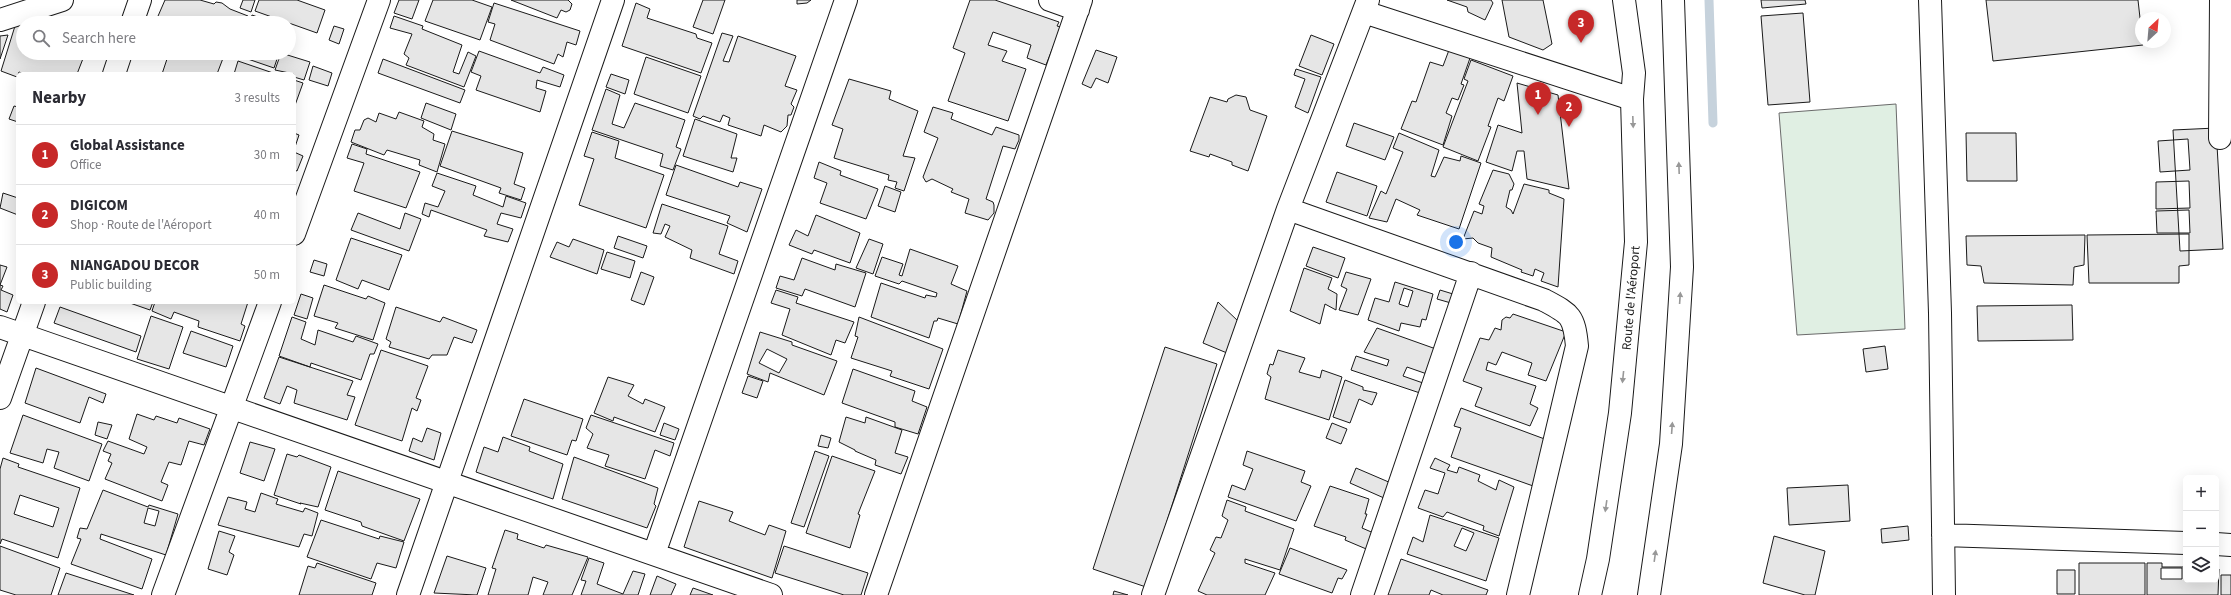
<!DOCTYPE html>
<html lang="en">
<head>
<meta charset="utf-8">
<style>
  :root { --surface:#fff; --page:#f7f7f7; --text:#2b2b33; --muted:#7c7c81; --line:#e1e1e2; --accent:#c62828 }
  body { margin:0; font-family:"Source Sans 3",sans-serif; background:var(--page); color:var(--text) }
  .controls { position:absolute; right:12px; bottom:12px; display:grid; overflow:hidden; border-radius:6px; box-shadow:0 4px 16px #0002 }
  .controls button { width:36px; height:36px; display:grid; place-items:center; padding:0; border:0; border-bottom:1px solid var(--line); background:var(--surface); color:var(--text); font:20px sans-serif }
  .compass { position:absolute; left:2135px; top:12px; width:36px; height:36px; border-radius:50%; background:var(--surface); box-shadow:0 4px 16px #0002; rotate:26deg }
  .you { position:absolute; left:1456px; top:242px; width:14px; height:14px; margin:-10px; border:3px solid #fff; border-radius:50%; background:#1a73e8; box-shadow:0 0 0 6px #1a73e833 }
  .badge { display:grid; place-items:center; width:26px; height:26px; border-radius:50%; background:var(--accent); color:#fff; font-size:13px; font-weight:700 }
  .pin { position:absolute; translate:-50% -33px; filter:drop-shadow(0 1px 2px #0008) }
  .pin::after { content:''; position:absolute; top:21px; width:14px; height:12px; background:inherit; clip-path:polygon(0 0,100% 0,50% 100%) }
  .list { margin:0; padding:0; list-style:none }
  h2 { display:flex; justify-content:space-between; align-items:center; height:52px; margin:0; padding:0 16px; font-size:17px }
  h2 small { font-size:13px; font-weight:400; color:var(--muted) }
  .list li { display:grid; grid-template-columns:26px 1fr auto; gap:12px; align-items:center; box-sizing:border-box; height:60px; padding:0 16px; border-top:1px solid var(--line) }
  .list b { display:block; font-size:15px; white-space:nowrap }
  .list p { margin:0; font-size:13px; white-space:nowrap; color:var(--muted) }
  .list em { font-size:13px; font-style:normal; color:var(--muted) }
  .icon { flex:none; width:22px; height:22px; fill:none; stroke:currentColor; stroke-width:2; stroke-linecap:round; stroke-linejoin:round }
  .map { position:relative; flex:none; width:2231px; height:595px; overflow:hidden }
  .search { position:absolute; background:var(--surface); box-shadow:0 4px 16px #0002; left:16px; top:16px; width:280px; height:44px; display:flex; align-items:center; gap:10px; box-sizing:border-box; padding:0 14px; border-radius:22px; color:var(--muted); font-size:15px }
  .panel { position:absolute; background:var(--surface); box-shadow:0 4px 16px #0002; left:16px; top:72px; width:280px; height:232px; border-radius:6px }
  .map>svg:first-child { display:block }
  .green { fill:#e0efe3; stroke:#6a6a6a }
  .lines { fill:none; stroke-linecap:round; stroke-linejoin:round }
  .stream { stroke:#c6d2dc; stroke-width:9 }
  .building { fill:#e6e6e6; stroke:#1a1a1a; fill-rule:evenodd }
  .minor-casing { stroke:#1a1a1a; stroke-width:24 }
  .highway-casing { stroke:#1a1a1a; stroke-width:24 }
  .minor { stroke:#fff; stroke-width:22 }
  .highway { stroke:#fff; stroke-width:22 }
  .oneway { fill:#989898 }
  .labels { text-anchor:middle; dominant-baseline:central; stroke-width:3; stroke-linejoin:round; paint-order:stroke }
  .street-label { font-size:13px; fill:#1a1a1a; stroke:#fff }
</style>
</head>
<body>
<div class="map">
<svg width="2231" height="595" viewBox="0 0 2231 595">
  <rect width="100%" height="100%" fill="#fff"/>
  <path class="green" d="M1896 104 1905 329 1797 335 1779 113Z"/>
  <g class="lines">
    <path class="stream" d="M1709 0 1713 123"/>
  </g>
  <path class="building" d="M165 0H200L214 4 216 2 222 3 230 9 248 16 246 23H155Z
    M243 0H255L251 12 240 8Z
    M259 0H297L325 10 317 33 255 11Z
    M399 0H419L412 19 394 13Z
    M433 0H472L492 7 480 40 425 21Z
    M511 0H568L572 4 570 10 566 12 561 10 557 18Z
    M703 0H725L713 34 693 27Z
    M797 0H811L807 3 797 4Z
    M970 0H995L1059 22 1057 26 1061 27 1046 65 1027 58 1031 45 993 32 988 45 1007 51 1002 61 1026 69 1008 121 948 101 965 53 953 48Z
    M1447 0H1491L1493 3 1485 20 1468 12 1467 7Z
    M1502 0H1543L1552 44 1543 50 1509 37Z
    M1761 0H1805L1806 4 1762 8Z
    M1986 0H2138L2143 45 1993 61Z
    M494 3 580 31 576 45 567 42 563 57 558 54 554 64 490 40 495 24 488 22Z
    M636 3 650 9 647 18 696 34 697 38 712 43 701 73 622 46Z
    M1803 13 1810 102 1768 105 1761 16Z
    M252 15 274 23H250Z
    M394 16 423 26 422 29 462 45 453 72 459 74 468 52 476 56 464 87 406 65 409 58 404 54 412 34 390 28Z
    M23 24V53H76L84 56 77 74H25L19 72 17 77 1 71 15 26Z
    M334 26 344 29 339 44 329 40Z
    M722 33 733 36 723 61 729 62 738 36 796 56 785 86 797 90 791 104 794 107 791 115H788L787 126 781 132 764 125 761 136 728 125 730 118 723 115 720 122 703 116 700 119 693 116Z
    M8 35 0 59V36Z
    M1311 35 1334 44 1322 75 1299 66Z
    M1096 50 1117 57 1108 83 1096 78 1091 88 1082 84Z
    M1449 50 1470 58 1461 84 1464 85 1458 100 1452 98 1446 113 1452 116 1443 145 1401 129 1412 101 1416 102 1430 62 1443 66Z
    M479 51 540 73 543 67 564 75 560 87 537 80 536 88 546 91 540 112 476 90 481 76 471 72Z
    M169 53H225L217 74H162Z
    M240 53H279L274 68 239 56Z
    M281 53 310 62 304 80 294 77V74L275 70Z
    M646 57 701 76 688 113 634 94Z
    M383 59 465 90 460 103 378 73Z
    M1471 60 1513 76 1504 101 1498 98 1488 126 1491 127 1478 161 1443 147 1468 81 1464 79Z
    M238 61 276 74H234Z
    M313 66 332 73 328 86 309 80Z
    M1296 69 1321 77 1308 113 1295 107 1305 79 1294 75Z
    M611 74 629 80 625 94 606 87Z
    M849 79 891 91 889 99 918 111 903 156 915 158 904 191 895 188 897 182 888 180 889 175 834 158 843 129 832 125Z
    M294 80 303 83 294 108Z
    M1517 83 1558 95 1569 189 1527 179 1524 151H1517L1512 171 1486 162 1498 125 1522 133Z
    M606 89 620 95 612 124 624 128 635 103 685 120 676 147 681 149 673 170 660 166 663 154 592 130Z
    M1236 95 1246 97 1250 110 1267 116 1248 171 1232 165V162L1210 154 1209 157 1190 151 1210 97 1227 102 1228 99Z
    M426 103 456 114 451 130 421 118Z
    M14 106 18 107V122L9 119Z
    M933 107 953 113 951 119 992 135 996 127 1019 135V140L1015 149 1003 146 986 199 993 202 994 205V213L988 220 965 213 969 199 951 192 953 189 932 179 926 182 923 177 938 138 924 132Z
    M399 112 424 121 422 127 434 134 433 140 445 144 437 172 419 165 420 160 387 150 384 155 351 142 355 130H360L364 120 368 118 376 122 379 113 396 119Z
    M695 119 737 134 731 158H737L733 172 683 156Z
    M1354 123 1394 137 1385 160 1346 146Z
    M2216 128 2223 249 2180 251 2173 130Z
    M452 131 523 153 514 184 525 188 521 200 499 193 501 188 440 166Z
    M592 132 619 141 615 158 664 175 646 228 579 205 594 159 584 156Z
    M294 133 299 135 294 150Z
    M1399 133 1439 150 1431 176 1435 177 1444 157 1460 161 1461 156 1481 163 1459 229 1417 215 1420 210 1396 199 1387 222 1369 218 1381 191 1386 194 1403 152 1393 148Z
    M1966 133H2016L2017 181H1967Z
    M2188 139 2190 170 2160 172 2158 141Z
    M352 144 367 149 366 154 420 172 406 208 354 191 364 163 347 158Z
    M294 152 303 156 297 171 294 170Z
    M819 162 841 171 840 175 878 189 866 219 820 203 827 183 814 178Z
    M676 165 738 187 740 182 762 189 747 232 727 223 730 216 666 195Z
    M1493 170 1509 174 1514 184 1512 190H1510L1506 207 1511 210 1513 214 1524 184 1549 190V193L1564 199 1558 287 1541 281 1544 273 1535 269 1533 276 1521 272 1522 270 1491 257 1492 248 1478 243 1473 238 1463 239 1474 211 1482 214 1484 206 1479 204Z
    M1337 172 1377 186 1367 216 1326 202Z
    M437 173 476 186 473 195 503 207 506 196 526 203 521 218 501 213 497 224 513 229 508 242 484 236 487 230 431 210 429 217 422 214 425 203 438 207 445 191 432 186Z
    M2189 181 2190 208 2156 209V182Z
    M885 186 901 192 895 212 878 206Z
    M3 193 18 198V215L0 208Z
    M662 204 728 226 719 254 738 261 734 274 690 258 692 250 665 237 670 226 665 224 661 234 653 233Z
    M2189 210 2190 233H2157L2156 211Z
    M358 213 400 229 405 213 421 219 409 251 351 230Z
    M816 215 860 233 850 263 814 250 812 254 789 245 796 230 808 236Z
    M2189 234V265L2179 266V283H2089L2087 235Z
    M2085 235 2084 265 2074 267 2073 285 1984 283 1981 266 1967 265 1966 236Z
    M618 236 647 246 643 258 614 248Z
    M351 238 402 255 389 290 362 280 358 289 336 280Z
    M573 239 604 250 597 274 550 257 557 242 569 247Z
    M869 239 883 244 873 274 856 268Z
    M1313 247 1345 258 1338 278 1306 266Z
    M910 249 958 266 951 284 967 291 958 324 938 318 937 321H934L929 338 871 317 881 283 925 298 926 295 936 297 937 293 902 281 899 284 875 276 882 257 903 264 899 275 902 276Z
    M607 252 635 261 630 278 601 269Z
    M802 258 835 270 836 264 866 273 855 307 805 289 802 296 776 288 780 276 794 280Z
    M314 260 327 264 324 276 310 272Z
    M0 265 7 267 0 285 3 286 1 290 13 295 7 312 0 309Z
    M1304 268 1332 278 1328 289 1337 294 1336 310 1325 304 1320 324 1290 311Z
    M641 272 654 277 644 305 631 300Z
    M1346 272 1371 279 1358 315 1339 310 1347 289 1341 286Z
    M1395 282 1433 294 1426 320 1422 319 1420 327 1401 323 1399 331 1368 320 1375 298 1389 302ZM1404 288 1413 291 1408 307 1399 304Z
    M324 285 366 299 368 296 385 303 373 340 335 328 338 323 314 316Z
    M776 290 798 297 796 303 854 322 845 343 836 340 831 355 782 335 790 309 771 303Z
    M1440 290 1453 294 1451 303 1437 299Z
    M301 294 313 298 307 319 294 315Z
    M127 302H153L150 310Z
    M155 302H248L241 324 245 326 240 341 198 327 199 321 174 312 171 319 152 311Z
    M1218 302 1238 321 1227 353 1203 343Z
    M2072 305 2073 340 1978 341 1977 306Z
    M60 307 141 336 136 352 54 323Z
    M396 307 440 322 443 317 477 330 472 343 454 337 447 355H432L429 359 389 347 391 342 386 339Z
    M1513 314 1566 332 1546 381 1528 375 1532 363 1502 352 1496 365 1488 362 1486 370 1536 386 1530 404 1538 408 1530 426 1475 406 1482 388 1463 381 1480 338 1489 340 1495 328 1501 330 1502 320 1506 317 1510 318Z
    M151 316 183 327 169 369 137 359Z
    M292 317 306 322 301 339 315 345 318 330 353 342 356 336 378 344 374 354H370L361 380 311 363 310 367 279 356Z
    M859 317 943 349 929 389 890 376 892 371 851 358 858 337 855 336Z
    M1377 328 1436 349 1427 374 1407 367 1403 376 1423 383 1420 393 1351 370 1356 356 1387 366 1389 360 1364 352Z
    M191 331 233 346 226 367 183 353Z
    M760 332 792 342V345L837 361 824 395 770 373 768 382 747 374ZM767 349 787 359 779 373 759 363Z
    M1885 346 1888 369 1866 372 1863 349Z
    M1165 347 1217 364 1146 587 1093 569Z
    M381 350 428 366 416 398 421 400 417 411 412 408 402 441 355 425Z
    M1278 350 1305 358 1299 372 1320 378 1322 370 1342 377 1329 420 1265 399 1271 377 1267 374 1270 364 1273 365Z
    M279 357 353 381 347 395 355 397 347 420 294 403 297 390 287 386 280 404 264 398Z
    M36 368 106 394 103 403 89 397 80 423 25 403Z
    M853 369 915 391 912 401 927 407 918 434 895 427V422L842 403Z
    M748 376 763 381 757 398 742 393Z
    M608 377 634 385 628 396 643 404 645 399 665 407 655 432 614 417 613 421 594 413Z
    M1345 380 1363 387V390L1377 393 1372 405 1359 399 1350 423 1333 417Z
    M524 399 583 419 576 441 572 440 567 455 511 436Z
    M1461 408 1550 441 1536 487 1451 457 1461 428 1454 426Z
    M137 414 154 420 156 416 177 423 179 418 210 429 204 445 189 441 181 465 169 462 161 482 168 485 162 501 105 479 112 463 108 461 111 454 103 451 108 441 144 454 147 447 129 439Z
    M23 415 102 444 89 481 54 468 59 452 47 449 43 463 10 453Z
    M591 415 674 443 670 456 655 450 645 479 605 466 609 455 587 448 593 434 586 428Z
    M846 417 865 423 866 417 902 430 895 453 908 457 901 474 875 465 876 460 855 451V450L839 442Z
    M98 422 112 425 107 439 95 435Z
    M664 423 679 429 675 440 660 435Z
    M1332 423 1347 429 1341 444 1326 438Z
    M427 428 441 433 434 460 409 451 413 438 422 442Z
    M821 435 831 438 828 448 818 446Z
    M503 437 530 447 529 451 563 464 553 499 476 472 484 447 498 452Z
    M250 442 275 449 264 481 240 473Z
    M815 451 829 456 804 527 791 523Z
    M1247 451 1305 471 1301 482 1311 486 1296 521 1228 497 1232 485 1245 490 1253 469 1243 465Z
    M287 454 297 457 299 455 331 467 318 507 300 503 301 504 274 495Z
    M832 456 875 471 858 514 860 515 850 548 806 533Z
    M574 457 658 488 654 504 656 506 647 528 562 499Z
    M3 458 19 464 18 467 80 488 58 558 2 539 0 544V469ZM20 495 59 508 53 527 14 514Z
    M1435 458 1450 465 1447 470 1457 473 1459 467 1480 475 1478 481 1496 490 1499 480 1514 487 1499 536 1483 530 1484 526 1447 512 1443 517 1418 508 1425 490 1438 494 1445 473 1430 468Z
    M1356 468 1391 483 1384 498 1350 483Z
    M338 471 420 499 404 541 362 526 361 522 325 510Z
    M1848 485 1850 521 1789 525 1787 488Z
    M1330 486 1369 499 1365 514H1367L1362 528 1376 534 1371 551 1345 540 1346 537 1314 526Z
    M103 490 148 507 149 505 178 514 166 555 101 534 100 539 152 559 142 589 71 564 81 539 77 538 80 528 87 529ZM148 508 159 511 155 526 144 523Z
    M261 493 278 499 276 504 303 512 305 508 318 513 312 536 304 534 299 547 218 525 228 497 247 502 245 509 255 512Z
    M1227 500 1246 507 1245 511 1294 529 1280 570 1245 559V563L1275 573 1265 595H1207L1198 591 1215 553 1210 550 1216 537 1221 538 1228 520 1222 516Z
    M699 501 733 512 729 521 765 535 769 525 786 531 772 578 684 547Z
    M1430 515 1499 538 1486 581 1407 554 1413 537 1423 542ZM1462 528 1474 533 1466 551 1454 546Z
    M321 520 379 539 380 536 404 542 396 568 377 563 371 579 307 557Z
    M1908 526 1909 540 1882 543 1881 529Z
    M505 530 518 534 517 539 544 548 546 545 588 557 572 595H543L548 582 533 577 528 595H488L496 569 492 568Z
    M219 531 235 536 229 552 234 555 227 575 208 569Z
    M1774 536 1825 551 1815 595H1805L1763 583Z
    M0 546 60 568 51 595H16L0 590Z
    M784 546 868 573 861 595H844L775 573Z
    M1290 548 1347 570 1342 579 1338 578 1332 593 1279 574Z
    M447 556 486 568 477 595 434 593Z
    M589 558 604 563 597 584 623 594 633 571 645 574 638 595H581L586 581 581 580Z
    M1401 559 1488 590 1486 595H1443L1431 590 1429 595H1388Z
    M317 563 376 583 372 595H299L308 566 315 568Z
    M2079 563H2145V595H2079Z
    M2147 563H2162V567H2186V580H2216V569H2219L2218 595H2147ZM2161 568H2182V579H2161Z
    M2057 570H2075V594H2057Z
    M66 573 134 595H58Z
    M2221 575H2231V595H2221Z
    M657 576 676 584 671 595H650Z
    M693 588 713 595H690Z
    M1114 591 1128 595H1113Z"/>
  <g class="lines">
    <defs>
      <path id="minor" d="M1050 0 1078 10
        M1930 0 1940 313 1944 595
        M1364 12 1632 99
        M0 20 62 0
        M132 23 140 0
        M114 74 121 53
        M2220 138 2221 0
        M1288 209 1544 300C1570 314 1574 315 1577 346L1518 595
        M294 234 379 0
        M0 327 771 595
        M0 398 34 302
        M1943 535 2186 543
        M2216 544 2231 545
        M654 554 846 0
        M163 595 270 302
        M408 595 613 0
        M876 595 1081 0
        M1153 595 1288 209 1368 0
        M1362 595 1471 273"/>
      <path id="highway" d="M1590 595 1598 559 1620 413 1636 242 1632 99 1634 73 1624 0
        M1649 595 1671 444 1682 267 1673 0"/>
    </defs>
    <use href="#minor" class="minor-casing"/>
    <use href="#highway" class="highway-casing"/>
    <use href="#minor" class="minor"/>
    <use href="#highway" class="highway"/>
  </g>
  <defs><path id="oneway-solid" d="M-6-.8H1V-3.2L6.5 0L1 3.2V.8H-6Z"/></defs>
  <g class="oneway">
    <use href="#oneway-solid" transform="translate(1633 122) rotate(88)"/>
    <use href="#oneway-solid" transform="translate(1679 168) rotate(-92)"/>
    <use href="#oneway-solid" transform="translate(1680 298) rotate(-86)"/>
    <use href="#oneway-solid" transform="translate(1623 377) rotate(96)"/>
    <use href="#oneway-solid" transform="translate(1672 428) rotate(-86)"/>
    <use href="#oneway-solid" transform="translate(1606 506) rotate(98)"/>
    <use href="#oneway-solid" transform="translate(1655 556) rotate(-82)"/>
  </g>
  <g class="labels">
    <g class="street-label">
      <text transform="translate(1631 298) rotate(-85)">Route de l'Aéroport</text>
    </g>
  </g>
</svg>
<div class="controls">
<button>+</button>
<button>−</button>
<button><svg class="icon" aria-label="layers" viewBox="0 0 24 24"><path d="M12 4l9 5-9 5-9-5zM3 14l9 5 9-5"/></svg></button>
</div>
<svg class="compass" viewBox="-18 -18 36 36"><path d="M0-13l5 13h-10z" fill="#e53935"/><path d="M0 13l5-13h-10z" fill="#7c7c81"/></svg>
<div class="you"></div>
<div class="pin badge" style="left:1538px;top:115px">1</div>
<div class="pin badge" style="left:1569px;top:127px">2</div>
<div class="pin badge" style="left:1581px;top:43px">3</div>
<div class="search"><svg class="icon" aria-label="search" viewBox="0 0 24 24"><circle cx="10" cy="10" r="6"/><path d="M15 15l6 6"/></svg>Search here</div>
<section class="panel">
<h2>Nearby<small>3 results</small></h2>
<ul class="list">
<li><span class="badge">1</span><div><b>Global Assistance</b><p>Office</p></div><em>30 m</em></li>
<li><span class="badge">2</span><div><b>DIGICOM</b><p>Shop · Route de l'Aéroport</p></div><em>40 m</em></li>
<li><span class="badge">3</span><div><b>NIANGADOU DECOR</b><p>Public building</p></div><em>50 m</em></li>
</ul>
</section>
</div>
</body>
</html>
